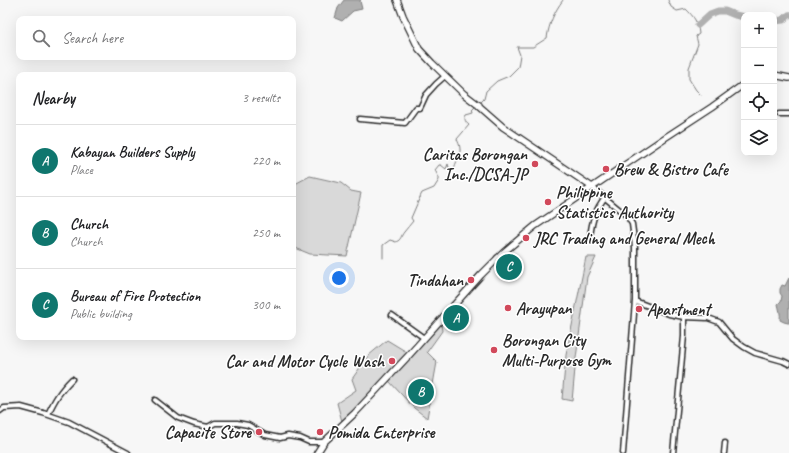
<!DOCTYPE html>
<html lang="en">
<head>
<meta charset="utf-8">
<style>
  :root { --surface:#fff; --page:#f2f2f2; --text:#202124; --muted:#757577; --line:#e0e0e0; --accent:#0f766e }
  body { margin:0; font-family:Caveat,sans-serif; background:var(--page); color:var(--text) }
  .controls { position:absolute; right:12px; top:12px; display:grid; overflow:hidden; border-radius:8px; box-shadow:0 4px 16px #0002 }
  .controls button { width:36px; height:36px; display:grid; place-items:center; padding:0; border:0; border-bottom:1px solid var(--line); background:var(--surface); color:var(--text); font:20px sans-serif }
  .you { position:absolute; left:339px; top:278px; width:14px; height:14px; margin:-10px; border:3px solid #fff; border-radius:50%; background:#1a73e8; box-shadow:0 0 0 6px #1a73e833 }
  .badge { display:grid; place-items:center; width:26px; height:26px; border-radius:50%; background:var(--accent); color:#fff; font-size:13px; font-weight:700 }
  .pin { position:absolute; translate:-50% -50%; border:2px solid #fff; box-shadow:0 1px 4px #0006 }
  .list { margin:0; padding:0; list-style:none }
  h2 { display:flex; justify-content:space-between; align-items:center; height:52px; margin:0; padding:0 16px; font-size:17px }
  h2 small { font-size:13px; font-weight:400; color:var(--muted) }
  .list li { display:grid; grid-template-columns:26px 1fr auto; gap:12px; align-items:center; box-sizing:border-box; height:72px; padding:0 16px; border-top:1px solid var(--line) }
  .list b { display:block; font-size:15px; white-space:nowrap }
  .list p { margin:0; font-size:13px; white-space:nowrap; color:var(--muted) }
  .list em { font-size:13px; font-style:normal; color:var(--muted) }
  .icon { flex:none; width:22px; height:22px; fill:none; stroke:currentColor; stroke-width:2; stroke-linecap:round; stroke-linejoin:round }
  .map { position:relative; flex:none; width:789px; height:453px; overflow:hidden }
  .search { position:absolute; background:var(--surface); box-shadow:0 4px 16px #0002; left:16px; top:16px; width:280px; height:44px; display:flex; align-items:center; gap:10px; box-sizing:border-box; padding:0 14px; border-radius:8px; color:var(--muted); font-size:15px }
  .panel { position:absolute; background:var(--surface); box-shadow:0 4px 16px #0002; left:16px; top:72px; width:280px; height:268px; border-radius:8px }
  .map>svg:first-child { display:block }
  .green { fill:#d9d9d9; stroke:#828282 }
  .water { fill:#b0b0b0; stroke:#7b7b7b }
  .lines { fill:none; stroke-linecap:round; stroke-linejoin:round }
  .stream { stroke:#7b7b7b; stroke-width:1 }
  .river { stroke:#b0b0b0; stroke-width:7 }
  .street-casing { stroke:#2b2b2b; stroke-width:7 }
  .secondary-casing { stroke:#2b2b2b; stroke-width:8 }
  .street { stroke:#fff; stroke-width:4 }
  .secondary { stroke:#fff; stroke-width:5.5 }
  .poi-dot { fill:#d1495b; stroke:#fff; stroke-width:1.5 }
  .labels { text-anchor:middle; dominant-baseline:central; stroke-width:3; stroke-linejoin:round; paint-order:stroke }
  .poi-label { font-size:17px; font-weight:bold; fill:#2b2b2b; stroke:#fff; text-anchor:start }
</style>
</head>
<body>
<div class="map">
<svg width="789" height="453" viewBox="0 0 789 453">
  <rect width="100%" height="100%" fill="#f7f7f7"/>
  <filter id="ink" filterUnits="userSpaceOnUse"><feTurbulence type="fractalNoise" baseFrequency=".025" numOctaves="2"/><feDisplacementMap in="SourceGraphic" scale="8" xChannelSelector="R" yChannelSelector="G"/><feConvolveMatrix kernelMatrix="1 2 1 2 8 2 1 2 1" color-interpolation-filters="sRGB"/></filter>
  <g filter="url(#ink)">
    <path class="green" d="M310 176 341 183 351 191 361 193 347 256 310 254 293 247V185Z
      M586 257H596L587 277 576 358 572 401 562 399 566 355Z
      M441 322 442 331 427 352 437 362 427 418 414 408 388 380Z
      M387 340 410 354 343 425 337 403 356 390 352 379 368 356Z"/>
    <path class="water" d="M344 0H361L360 1 362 9 353 11 342 21 335 18 338 8Z
      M789 278V323H788L784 322 780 320C781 314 779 309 778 304L781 301 782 296 780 293V289L782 285 785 286Z"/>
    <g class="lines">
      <path class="stream" d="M668 0 671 7 677 11 686 9C694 17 698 22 699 34L696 36 698 44 689 68V79L696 90 701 95
        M480 103 484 99 486 91 497 81 509 76 518 67 520 55 517 47H533L547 38C549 24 554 12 563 0
        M383 258V245L390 240 396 242C402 239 400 237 404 232 407 228 410 225 413 221L411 218 420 197 422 193 434 188 439 180V178L435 170 439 165H441L446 169 448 164 449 168 454 169C455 164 461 154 460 149 460 145 458 142 457 139L469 125C465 122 464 119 466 115L473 113 472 110 476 106"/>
      <path class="river" d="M774 21 783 20 789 15
        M698 25 710 14 718 11H725L735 15 744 17"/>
      <defs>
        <path id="street" d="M779 114H789
          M360 119 405 123 416 108H420L426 95 436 84 445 76
          M592 187 627 216 632 224 635 247V301L623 453
          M590 237C592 220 595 211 605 197
          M497 258 503 262
          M635 301 669 314 684 317V336L673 453
          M392 315 424 338
          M684 317 708 318 719 322 733 339 744 347 755 353 783 361 789 364
          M155 400 178 418 194 424 208 427 215 423H237L248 425 265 435 280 438 288 436 300 438 309 442H324
          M0 411 4 408 21 407 43 413 69 422 128 453
          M48 414C55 399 60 391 72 379
          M724 453 725 443"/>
        <path id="secondary" d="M397 0 403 16 419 49 432 63 464 94 477 104 479 105V106L503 127 518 137 592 187
          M774 75 789 78
          M317 453 324 442 355 413 410 354 481 275 504 252 535 226 663 139 712 107 744 84"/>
      </defs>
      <use href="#street" class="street-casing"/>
      <use href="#secondary" class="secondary-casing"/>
      <use href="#street" class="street"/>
      <use href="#secondary" class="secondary"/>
    </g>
  </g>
  <g class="poi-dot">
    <circle cx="535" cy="164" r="4"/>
    <circle cx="606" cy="169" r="4"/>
    <circle cx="548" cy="202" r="4"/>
    <circle cx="526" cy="238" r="4"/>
    <circle cx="471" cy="280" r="4"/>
    <circle cx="508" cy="308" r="4"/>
    <circle cx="639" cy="309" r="4"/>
    <circle cx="494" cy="350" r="4"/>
    <circle cx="392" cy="361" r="4"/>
    <circle cx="259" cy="432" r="4"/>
    <circle cx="320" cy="432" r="4"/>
  </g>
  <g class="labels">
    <g class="poi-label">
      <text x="527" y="154" text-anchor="end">Caritas Borongan<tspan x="527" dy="20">Inc./DCSA-JP</tspan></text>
      <text x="614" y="169">Brew &amp; Bistro Cafe</text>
      <text x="556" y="192">Philippine<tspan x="556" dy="20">Statistics Authority</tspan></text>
      <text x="534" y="238">JRC Trading and General Mech</text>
      <text x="463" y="280" text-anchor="end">Tindahan</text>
      <text x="516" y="308">Arayupan</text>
      <text x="647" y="309">Apartment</text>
      <text x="502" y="340">Borongan City<tspan x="502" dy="20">Multi-Purpose Gym</tspan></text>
      <text x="384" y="361" text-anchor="end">Car and Motor Cycle Wash</text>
      <text x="251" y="432" text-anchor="end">Capacite Store</text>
      <text x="328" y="432">Pomida Enterprise</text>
    </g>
  </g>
</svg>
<div class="controls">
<button>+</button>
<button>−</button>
<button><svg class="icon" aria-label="locate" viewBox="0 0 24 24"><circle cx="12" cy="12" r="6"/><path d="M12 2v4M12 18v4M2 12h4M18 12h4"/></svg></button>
<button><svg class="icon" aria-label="layers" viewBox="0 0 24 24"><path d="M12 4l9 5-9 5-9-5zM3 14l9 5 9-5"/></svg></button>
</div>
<div class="you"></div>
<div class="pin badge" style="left:456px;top:318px">A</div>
<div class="pin badge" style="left:421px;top:392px">B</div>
<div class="pin badge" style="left:509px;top:267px">C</div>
<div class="search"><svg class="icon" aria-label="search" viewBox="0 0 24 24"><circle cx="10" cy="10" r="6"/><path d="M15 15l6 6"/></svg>Search here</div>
<section class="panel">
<h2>Nearby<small>3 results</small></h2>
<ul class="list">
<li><span class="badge">A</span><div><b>Kabayan Builders Supply</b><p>Place</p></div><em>220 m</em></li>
<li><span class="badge">B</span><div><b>Church</b><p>Church</p></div><em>250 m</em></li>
<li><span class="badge">C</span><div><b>Bureau of Fire Protection</b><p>Public building</p></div><em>300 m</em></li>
</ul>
</section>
</div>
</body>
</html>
